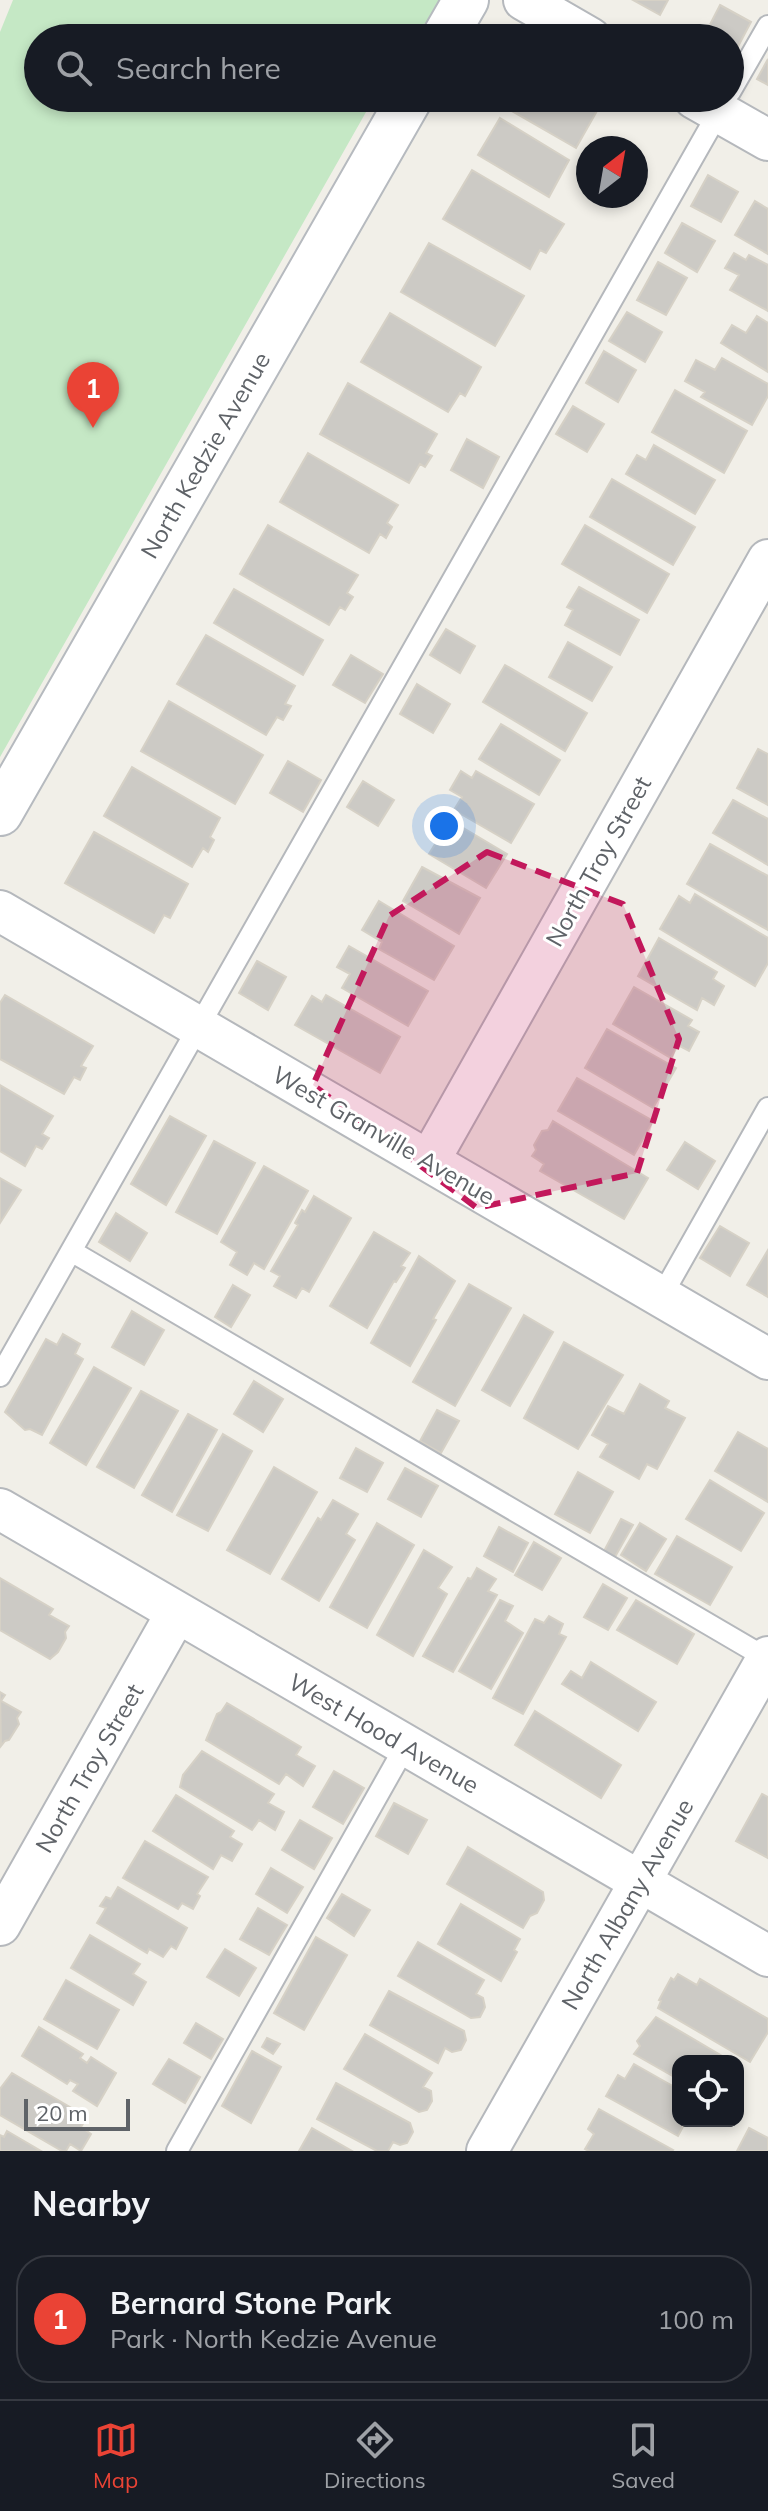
<!DOCTYPE html>
<html lang="en">
<head>
<meta charset="utf-8">
<style>
  :root { --surface:#171b24; --page:#242831; --text:#f1f3f6; --muted:#9ea1a6; --line:#363941; --accent:#ea4335 }
  body { margin:0; font-family:Mulish,sans-serif; background:var(--page); color:var(--text) }
  .controls { position:absolute; right:24px; bottom:24px; display:grid; overflow:hidden; border-radius:16px; box-shadow:0 4px 12px #0003 }
  .controls button { width:72px; height:72px; display:grid; place-items:center; padding:0; border:0; border-bottom:2px solid var(--line); background:var(--surface); color:var(--text); font:40px sans-serif }
  .compass { position:absolute; left:576px; top:136px; width:72px; height:72px; border-radius:50%; background:var(--surface); box-shadow:0 4px 12px #0003; rotate:31deg }
  .scale { position:absolute; left:24px; bottom:20px; width:106px; box-sizing:border-box; padding-left:8px; border:4px solid #5f6368; border-top:0; font-size:22px; line-height:28px; white-space:nowrap; color:#5f6368; -webkit-text-stroke:6px #fff; paint-order:stroke }
  .you { position:absolute; left:444px; top:826px; width:28px; height:28px; margin:-20px; border:6px solid #fff; border-radius:50%; background:#1a73e8; box-shadow:0 0 0 12px #1a73e833 }
  .badge { display:grid; place-items:center; width:52px; height:52px; border-radius:50%; background:var(--accent); color:#fff; font-size:26px; font-weight:700 }
  .pin { position:absolute; translate:-50% -66px; filter:drop-shadow(0 2px 4px #0008) }
  .pin::after { content:''; position:absolute; top:42px; width:28px; height:24px; background:inherit; clip-path:polygon(0 0,100% 0,50% 100%) }
  .list { margin:0; padding:0; list-style:none }
  h2 { display:flex; justify-content:space-between; align-items:center; height:104px; margin:0; padding:0 32px; font-size:34px }
  h2 small { font-size:26px; font-weight:400; color:var(--muted) }
  .list li { display:grid; grid-template-columns:52px 1fr auto; gap:24px; align-items:center; box-sizing:border-box; height:128px; margin:0 16px 16px; padding:0 16px; border:2px solid var(--line); border-radius:32px }
  .list b { display:block; font-size:30px; white-space:nowrap }
  .list p { margin:0; font-size:26px; white-space:nowrap; color:var(--muted) }
  .list em { font-size:26px; font-style:normal; color:var(--muted) }
  .icon { flex:none; width:44px; height:44px; fill:none; stroke:currentColor; stroke-width:2; stroke-linecap:round; stroke-linejoin:round }
  .map { position:relative; flex:none; width:768px; height:2151px; overflow:hidden }
  .search { position:absolute; background:var(--surface); box-shadow:0 4px 12px #0003; left:24px; right:24px; top:24px; height:88px; display:flex; align-items:center; gap:20px; box-sizing:border-box; padding:0 28px; border-radius:44px; color:var(--muted); font-size:30px }
  .sheet { height:248px; background:var(--surface) }
  nav { display:flex; justify-content:space-around; align-items:center; box-sizing:border-box; height:112px; border-top:2px solid var(--line); background:var(--surface); font-size:22px; color:var(--muted) }
  nav a { display:grid; justify-items:center; gap:4px }
  nav .on { color:var(--accent) }
  .map>svg:first-child { display:block }
  .green { fill:#c5e8c5 }
  .building { fill:#cccac5; stroke:#d6d1c6; stroke-width:2 }
  .lines { fill:none; stroke-linecap:round; stroke-linejoin:round }
  .lane-casing { stroke:#b5b8bc; stroke-width:24 }
  .street-casing { stroke:#b5b8bc; stroke-width:44 }
  .secondary-casing { stroke:#b6babf; stroke-width:48 }
  .lane { stroke:#fff; stroke-width:20 }
  .street { stroke:#fff; stroke-width:40 }
  .secondary { stroke:#fff; stroke-width:44 }
  .marked { fill:#c2185b; fill-opacity:0.2; stroke:#c2185b; stroke-width:6; stroke-dasharray:16 10; stroke-linejoin:round }
  .labels { text-anchor:middle; dominant-baseline:central; stroke-width:6; stroke-linejoin:round; paint-order:stroke }
  .street-label { font-size:24px; fill:#5f6368; stroke:#fff }
</style>
</head>
<body>
<div class="map">
<svg width="768" height="2151" viewBox="0 0 768 2151">
  <rect width="100%" height="100%" fill="#f1efe8"/>
  <path class="green" d="M13 0H441L426 23 414 28 408 38H38V98H374L0 757V32Z"/>
  <path class="building" d="M633 0H668L660 15Z
    M720 5 751 22 733 56 730 55V38H703Z
    M768 59V85L757 79Z
    M511 98H574L597 111 576 148 505 107Z
    M500 118 569 160 549 197 478 155Z
    M472 170 564 224 546 253 540 250 530 269 443 219Z
    M708 175 738 192 721 222 691 206Z
    M755 201 768 209V254L735 235Z
    M682 223 715 241 697 272 665 253Z
    M429 243 524 296 495 346 401 292Z
    M734 253 746 260 749 255 768 265V311L730 290 739 275 725 268Z
    M658 262 687 278 666 315 637 300Z
    M627 312 662 332 645 362 609 341Z
    M390 313 481 367 465 396 460 393 448 412 361 362Z
    M757 316 768 323V372L721 343 732 325 746 333Z
    M604 351 636 370 618 402 586 383Z
    M722 358 768 384V396L752 425 701 397 705 392 685 381 696 360 715 370Z
    M348 383 437 434 426 453 432 456 425 467 420 464 409 483 320 434Z
    M675 390 747 431 724 473 652 432Z
    M573 406 604 424 587 452 556 434Z
    M467 439 499 457 483 488 451 470Z
    M654 445 715 480 695 514 626 474 637 455 646 460Z
    M308 453 398 505 387 523 392 527 386 538 380 534 369 553 280 502Z
    M612 479 695 527 673 565 590 517Z
    M268 525 358 575 347 593 353 597 345 610 340 607 329 625 240 574Z
    M585 525 669 574 647 613 562 564Z
    M579 587 639 620 620 655 565 625 573 610 567 607Z
    M234 589 323 640 303 675 214 623Z
    M446 629 475 646 460 673 430 655Z
    M206 635 295 686 285 704 291 706 283 720 277 717 266 735 177 684Z
    M568 642 612 667 592 701 549 677Z
    M351 655 383 674 365 703 333 685Z
    M505 665 587 713 565 751 483 702Z
    M417 684 450 704 433 733 400 714Z
    M169 701 263 755 235 804 141 751Z
    M501 724 560 760 539 795 479 759Z
    M758 749 768 754V805L737 788Z
    M288 761 321 780 303 812 270 793Z
    M132 767 220 818 210 837 214 840 208 852 203 848 192 867 104 816Z
    M461 771 472 778 476 771 534 804 511 843 454 810 462 797 450 790Z
    M363 781 394 800 378 826 347 807Z
    M733 800 768 819V865L713 833Z
    M450 820 507 854 486 888 429 854Z
    M94 832 188 884 170 918 164 915 154 933 65 883Z
    M710 844 768 876V930L687 884Z
    M422 867 480 898 459 934 403 901Z
    M695 894 768 938V963L755 986 660 929 679 896 690 903Z
    M379 901 454 946 434 980 379 949 382 942 362 930Z
    M659 938 717 972 713 979 724 986 714 1005 702 998 697 1010 638 976Z
    M349 946 428 991 408 1026 342 988 350 974 337 967Z
    M257 961 286 977 268 1010 239 993Z
    M634 987 692 1020 688 1026 699 1032 689 1051 678 1045 671 1058 613 1024Z
    M5 995 93 1046 81 1066 86 1068 80 1080 74 1077 64 1094 0 1059V1003Z
    M326 995 400 1037 380 1073 295 1025 312 996 322 1002Z
    M607 1029 676 1068 653 1108 585 1068Z
    M577 1078 653 1121 634 1155 558 1111Z
    M0 1085 53 1116 42 1134 49 1138 42 1149 36 1146 25 1166 0 1151Z
    M170 1116 206 1136 166 1205 131 1184Z
    M553 1121 648 1178 624 1219 540 1171 544 1164 532 1156 536 1150 534 1145 542 1131 548 1130Z
    M214 1141 255 1163 217 1234 176 1212Z
    M685 1142 715 1161 698 1189 667 1170Z
    M264 1166 308 1191 264 1269 254 1263 247 1275 230 1265 237 1252 221 1242Z
    M0 1178 21 1190 0 1223Z
    M314 1196 351 1218 309 1292 302 1288 296 1298 274 1286 280 1276 271 1271 298 1225 295 1223 302 1210 305 1212Z
    M116 1213 147 1233 130 1261 99 1242Z
    M720 1226 749 1243 730 1276 700 1258Z
    M374 1232 410 1253 401 1266 405 1268 396 1282 394 1281 367 1328 330 1306Z
    M768 1250V1297L747 1285Z
    M419 1256 455 1281 433 1319 436 1320 410 1366 371 1343Z
    M469 1284 511 1308 455 1406 413 1382Z
    M233 1285 250 1295 231 1327 215 1317Z
    M132 1311 164 1330 144 1365 112 1347Z
    M524 1315 553 1332 510 1406 482 1390Z
    M63 1334 80 1344 75 1354 83 1359 42 1435 30 1429 25 1430 5 1412 46 1339 57 1345Z
    M564 1342 623 1375 578 1449 524 1418Z
    M94 1367 131 1388 86 1465 50 1443Z
    M254 1381 283 1399 263 1432 234 1414Z
    M640 1384 669 1401 665 1408 685 1418 657 1469 647 1464 639 1479 600 1457 608 1444 592 1435 608 1406 624 1414Z
    M141 1391 178 1411 134 1488 97 1467Z
    M437 1410 459 1421 441 1453 420 1441Z
    M188 1414 217 1430 172 1512 142 1495Z
    M738 1432 768 1449V1502L715 1471Z
    M223 1434 252 1451 208 1531 177 1515Z
    M356 1448 383 1463 367 1492 340 1478Z
    M274 1467 317 1492 270 1574 227 1550Z
    M405 1468 438 1486 421 1517 388 1499Z
    M578 1472 613 1492 590 1533 555 1514Z
    M710 1480 764 1513 741 1551 686 1519Z
    M333 1500 358 1514 346 1534 355 1540 319 1601 282 1579 318 1518 321 1520Z
    M621 1519 633 1525 615 1557 604 1551Z
    M377 1523 414 1545 367 1628 330 1607Z
    M640 1523 666 1539 646 1571 621 1555Z
    M499 1527 528 1543 513 1572 484 1556Z
    M677 1536 732 1567 710 1605 655 1574Z
    M534 1542 561 1558 542 1590 515 1575Z
    M424 1550 452 1567 438 1588 447 1594 413 1656 377 1635Z
    M477 1568 496 1579 488 1591 497 1595 453 1672 423 1656 468 1578 471 1579Z
    M0 1578 53 1609 49 1615 69 1626 65 1632 66 1638 58 1652 50 1659 0 1630Z
    M603 1584 627 1598 608 1630 584 1617Z
    M500 1600 513 1606 505 1621 523 1633 491 1689 459 1671Z
    M636 1600 694 1634 677 1664 617 1630Z
    M549 1616 563 1624 559 1634 566 1637 523 1714 493 1698 535 1619 544 1623Z
    M591 1662 656 1702 638 1731 562 1684 571 1671 582 1678Z
    M0 1692 5 1695 1 1701 21 1712 17 1718 19 1724 9 1740 5 1741 1 1746Z
    M227 1703 301 1747 296 1755 315 1766 303 1786 286 1774 279 1784 206 1740 217 1714 221 1712Z
    M535 1711 621 1765 601 1798 515 1745Z
    M202 1751 274 1794 268 1803 284 1812 275 1830 259 1820 252 1830 180 1787 183 1775Z
    M334 1771 364 1788 343 1824 313 1807Z
    M762 1794 768 1797V1858L736 1841Z
    M176 1795 234 1831 230 1837 242 1844 232 1861 221 1855 213 1869 153 1831Z
    M394 1803 427 1820 408 1854 376 1836Z
    M300 1820 332 1838 314 1869 282 1850Z
    M145 1841 208 1877 197 1894 200 1896 193 1909 182 1903 178 1909 123 1878Z
    M468 1847 543 1892 544 1900 537 1913 530 1916 523 1928 447 1884Z
    M271 1868 303 1887 287 1913 256 1894Z
    M118 1887 187 1928 176 1949 171 1946 163 1957 149 1949 147 1953 97 1923 106 1908 100 1906 106 1897 111 1899Z
    M342 1894 370 1910 354 1936 327 1918Z
    M461 1904 520 1939 514 1950 517 1952 501 1981 438 1944Z
    M258 1908 287 1925 269 1955 240 1939Z
    M90 1935 140 1964 133 1974 146 1982 133 2005 71 1968Z
    M316 1937 347 1955 304 2030 274 2013Z
    M418 1942 484 1980 476 1994 483 1998 485 2007 480 2017 471 2018 398 1976Z
    M225 1949 256 1968 239 1996 207 1977Z
    M678 1974 697 1985 700 1979 768 2019V2032L750 2062 658 2008 661 2001 659 2000 671 1978 674 1980Z
    M66 1980 119 2010 97 2049 44 2019Z
    M389 1991 464 2031 466 2040 461 2050 452 2052 445 2048 438 2063 370 2025Z
    M656 2017 729 2060 678 2061V2079L634 2054 640 2046 637 2041Z
    M196 2023 223 2039 211 2059 184 2043Z
    M39 2027 83 2054 80 2058 87 2063 91 2057 116 2073 97 2106 73 2091 78 2084 70 2080 67 2084 22 2056Z
    M365 2034 432 2073 423 2087 431 2091 432 2101 427 2110 419 2112 344 2069Z
    M267 2038 280 2044 273 2054 262 2047Z
    M252 2051 281 2067 251 2123 222 2106Z
    M169 2059 200 2077 185 2103 153 2084Z
    M634 2064 678 2089V2121H686L678 2136 606 2096 618 2075 625 2079Z
    M12 2073 87 2117 81 2127 91 2134 81 2151 70 2144 66 2151H62L0 2115V2089Z
    M336 2083 410 2123 413 2132 407 2143 400 2145 393 2142 388 2151H377L317 2119Z
    M599 2109 673 2150 672 2151H589L585 2149 594 2134 588 2129Z
    M312 2128 352 2151H299Z
    M749 2128 768 2138V2151H737Z
    M7 2131 41 2151H0V2135L4 2137Z"/>
  <g class="lines">
    <defs>
      <path id="lane" d="M730 92 768 26
        M71 1251 768 1659
        M661 1297 768 1108
        M0 1376 721 108
        M177 2151 406 1745"/>
      <path id="street" d="M524 0 590 38
        M694 98 768 140
        M0 911 768 1359
        M429 1161 768 560
        M0 1509 768 1956
        M0 1925 177 1612
        M487 2151 768 1657"/>
      <path id="secondary" d="M444 38 466 0
        M0 813 410 98"/>
    </defs>
    <use href="#lane" class="lane-casing"/>
    <use href="#street" class="street-casing"/>
    <use href="#secondary" class="secondary-casing"/>
    <use href="#lane" class="lane"/>
    <use href="#street" class="street"/>
    <use href="#secondary" class="secondary"/>
  </g>
  <path class="marked" d="M487 852 623 904 679 1039 637 1173 477 1208 313 1085 389 916Z"/>
  <g class="labels">
    <g class="street-label">
      <text transform="translate(205 455) rotate(-60)">North Kedzie Avenue</text>
      <text transform="translate(598 861) rotate(-61)">North Troy Street</text>
      <text transform="translate(384 1135) rotate(30)">West Granville Avenue</text>
      <text transform="translate(384 1733) rotate(30)">West Hood Avenue</text>
      <text transform="translate(89 1768) rotate(-60)">North Troy Street</text>
      <text transform="translate(627 1904) rotate(-60)">North Albany Avenue</text>
    </g>
  </g>
</svg>
<div class="controls">
<button><svg class="icon" aria-label="locate" viewBox="0 0 24 24"><circle cx="12" cy="12" r="6"/><path d="M12 2v4M12 18v4M2 12h4M18 12h4"/></svg></button>
</div>
<svg class="compass" viewBox="-18 -18 36 36"><path d="M0-13l5 13h-10z" fill="#e53935"/><path d="M0 13l5-13h-10z" fill="#9ea1a6"/></svg>
<div class="scale">20 m</div>
<div class="you"></div>
<div class="pin badge" style="left:93px;top:428px">1</div>
<div class="search"><svg class="icon" aria-label="search" viewBox="0 0 24 24"><circle cx="10" cy="10" r="6"/><path d="M15 15l6 6"/></svg>Search here</div>
</div>
<section class="sheet">
<h2>Nearby<small></small></h2>
<ul class="list">
<li><span class="badge">1</span><div><b>Bernard Stone Park</b><p>Park · North Kedzie Avenue</p></div><em>100 m</em></li>
</ul>
</section>
<nav>
<a class="on"><svg class="icon" aria-label="map" viewBox="0 0 24 24"><path d="M3 6l6-2 6 2 6-2v14l-6 2-6-2-6 2zM9 4v14M15 6v14"/></svg>Map</a>
<a><svg class="icon" aria-label="directions" viewBox="0 0 24 24"><path d="M12 3l9 9-9 9-9-9zM9 14v-3h6M13 9l2 2-2 2"/></svg>Directions</a>
<a><svg class="icon" aria-label="saved" viewBox="0 0 24 24"><path d="M7 4h10v16l-5-4-5 4z"/></svg>Saved</a>
</nav>
</body>
</html>
